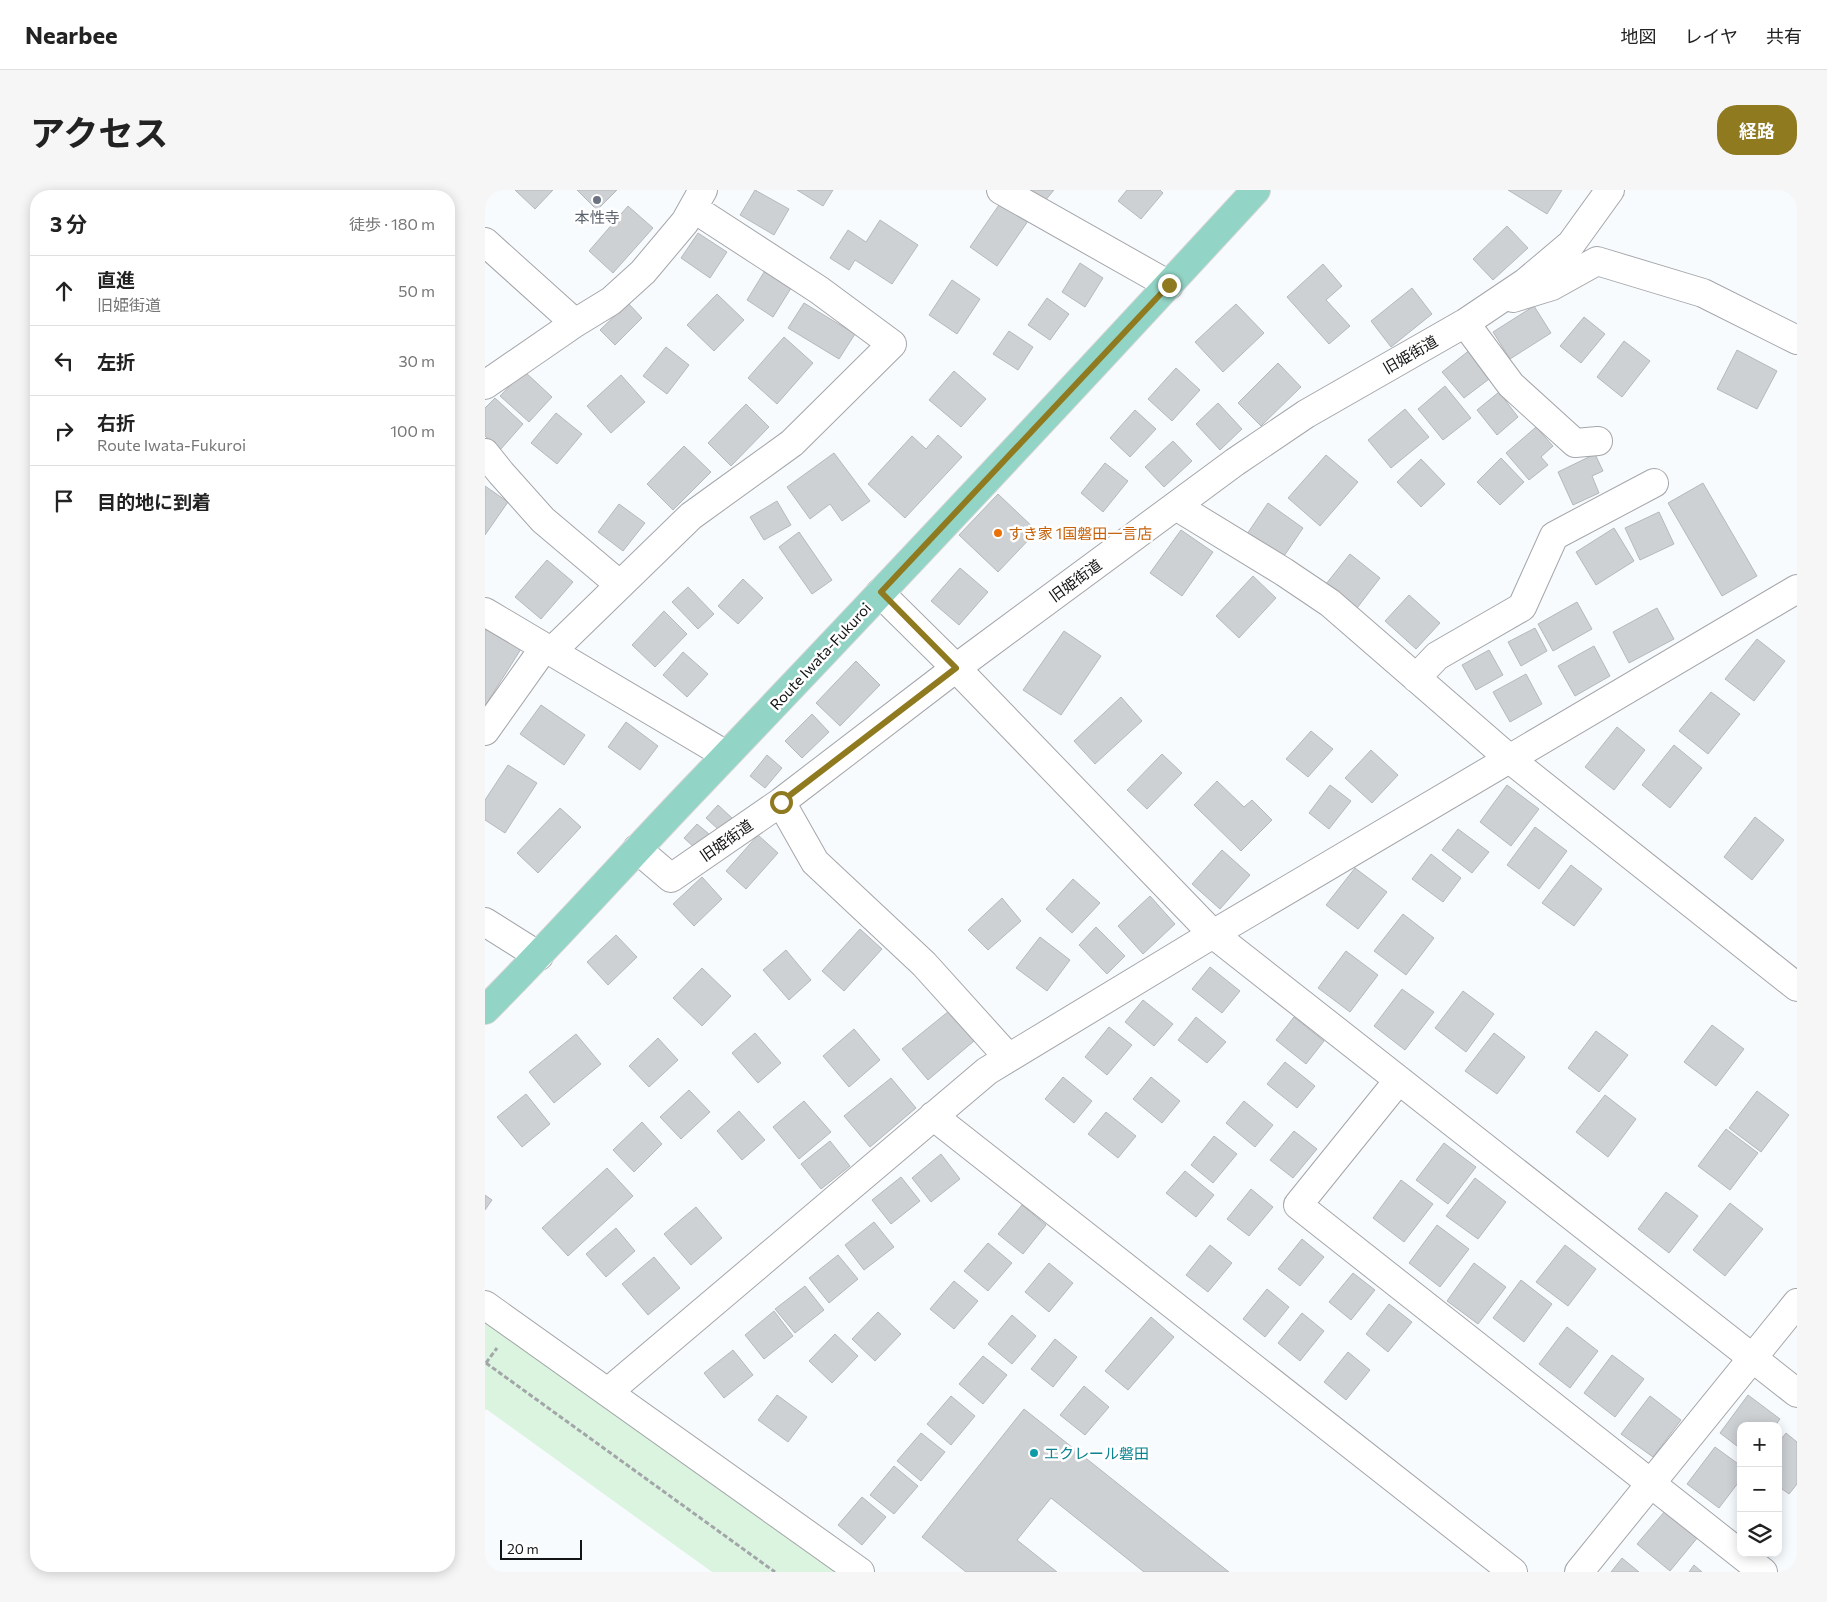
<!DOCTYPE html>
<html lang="ja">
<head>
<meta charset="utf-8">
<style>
  :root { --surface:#fff; --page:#f6f6f6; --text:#222; --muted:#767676; --line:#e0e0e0; --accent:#8f7a20 }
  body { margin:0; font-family:Commissioner,"Noto Sans JP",sans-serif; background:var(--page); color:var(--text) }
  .controls { position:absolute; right:15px; bottom:15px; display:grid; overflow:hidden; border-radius:10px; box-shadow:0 2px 12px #0003 }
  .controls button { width:45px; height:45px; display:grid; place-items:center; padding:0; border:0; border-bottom:1px solid var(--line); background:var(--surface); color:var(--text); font:25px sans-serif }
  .scale { position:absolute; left:15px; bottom:12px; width:82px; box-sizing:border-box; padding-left:5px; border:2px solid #131415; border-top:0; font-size:14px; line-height:18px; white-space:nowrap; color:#131415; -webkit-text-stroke:4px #fff; paint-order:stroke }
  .stop { position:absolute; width:15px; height:15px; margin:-11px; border:4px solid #8f7a20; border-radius:50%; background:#fff }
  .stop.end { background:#8f7a20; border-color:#fff; box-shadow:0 1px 5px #0008 }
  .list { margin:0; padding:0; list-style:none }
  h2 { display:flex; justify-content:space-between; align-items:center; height:65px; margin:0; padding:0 20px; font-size:21px }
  h2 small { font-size:16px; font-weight:400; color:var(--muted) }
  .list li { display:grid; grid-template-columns:32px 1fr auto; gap:15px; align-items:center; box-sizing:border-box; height:70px; padding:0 20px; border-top:1px solid var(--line) }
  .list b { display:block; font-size:19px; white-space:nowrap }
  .list p { margin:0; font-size:16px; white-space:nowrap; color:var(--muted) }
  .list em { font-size:16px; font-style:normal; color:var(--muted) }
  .icon { flex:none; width:28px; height:28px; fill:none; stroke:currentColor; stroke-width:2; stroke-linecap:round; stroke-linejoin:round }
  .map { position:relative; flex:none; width:1312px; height:1382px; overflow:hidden; border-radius:20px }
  header { display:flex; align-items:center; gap:30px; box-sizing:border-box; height:70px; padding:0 25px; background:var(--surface); border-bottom:1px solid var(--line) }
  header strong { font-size:24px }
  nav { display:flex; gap:28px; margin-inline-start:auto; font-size:18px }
  .intro { display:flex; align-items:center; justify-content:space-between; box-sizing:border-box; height:120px; padding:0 30px }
  h1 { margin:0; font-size:35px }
  .button { padding:12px 22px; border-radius:20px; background:var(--accent); color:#fff; font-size:18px; font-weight:700 }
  main { display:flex; gap:30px; padding:0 30px }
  aside { flex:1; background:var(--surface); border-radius:20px; box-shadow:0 2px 12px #0003 }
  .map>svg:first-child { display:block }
  .green { fill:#dbf4e0 }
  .building { fill:#ced1d4; stroke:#b6b9bc }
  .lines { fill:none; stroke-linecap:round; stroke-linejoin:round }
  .minor-casing { stroke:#a4a6aa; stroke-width:30 }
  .major-casing { stroke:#d5d5d5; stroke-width:30 }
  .path { stroke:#a3a6a8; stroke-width:3; stroke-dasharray:5 2.5; stroke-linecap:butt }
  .minor { stroke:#fff; stroke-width:28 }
  .major { stroke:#92d4c5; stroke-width:28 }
  .route { stroke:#8f7a20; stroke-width:6 }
  .worship-dot { fill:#6b7280; stroke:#fff; stroke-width:2 }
  .food-dot { fill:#e8710a; stroke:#fff; stroke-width:2 }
  .culture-dot { fill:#0f9aa8; stroke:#fff; stroke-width:2 }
  .labels { text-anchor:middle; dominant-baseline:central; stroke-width:5; stroke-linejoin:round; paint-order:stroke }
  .worship-label { font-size:15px; fill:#5b616d; stroke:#fff }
  .street-label { font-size:15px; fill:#131415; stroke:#fff }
  .food-label { font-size:15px; fill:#c56008; stroke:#fff; text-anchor:start }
  .culture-label { font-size:15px; fill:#0d838f; stroke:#fff; text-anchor:start }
</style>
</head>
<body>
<header>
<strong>Nearbee</strong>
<nav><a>地図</a><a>レイヤ</a><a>共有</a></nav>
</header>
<div class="intro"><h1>アクセス</h1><a class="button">経路</a></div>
<main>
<aside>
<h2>3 分<small>徒歩 · 180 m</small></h2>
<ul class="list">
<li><svg class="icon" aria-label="ahead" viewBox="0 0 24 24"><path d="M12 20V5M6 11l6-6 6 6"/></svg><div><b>直進</b><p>旧姫街道</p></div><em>50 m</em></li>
<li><svg class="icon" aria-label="left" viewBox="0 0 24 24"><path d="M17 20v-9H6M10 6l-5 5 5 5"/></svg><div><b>左折</b></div><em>30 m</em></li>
<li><svg class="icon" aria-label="right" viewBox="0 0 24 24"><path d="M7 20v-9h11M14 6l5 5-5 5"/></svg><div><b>右折</b><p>Route Iwata-Fukuroi</p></div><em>100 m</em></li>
<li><svg class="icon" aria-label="arrive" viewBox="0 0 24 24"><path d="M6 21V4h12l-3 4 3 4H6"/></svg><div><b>目的地に到着</b></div></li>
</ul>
</aside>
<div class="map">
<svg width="1312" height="1382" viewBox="0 0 1312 1382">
  <rect width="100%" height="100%" fill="#f8fbfe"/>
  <path class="green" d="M0 1121 363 1382H227L1 1219 0 1221Z"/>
  <path class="building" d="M30 0H68L50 19Z
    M92 0H132L112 20Z
    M270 0 304 19 289 45 255 25Z
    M312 0H348L338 16Z
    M545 0H569L559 12Z
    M642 0H675L678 3 656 29 633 11Z
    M1023 0H1077L1062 24Z
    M516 12 543 31 512 76 485 57Z
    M143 16 168 38 128 83 104 61Z
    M395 30 433 55 407 94 370 70 364 80 345 68 363 40 381 52Z
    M1022 36 1043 58 1008 90 988 69Z
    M213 43 242 62 225 88 196 68Z
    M595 73 618 88 600 117 577 102Z
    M838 74 857 96 841 110 865 136 844 154 802 107Z
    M281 79 308 95 288 127 262 110Z
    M467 90 495 109 472 144 444 125Z
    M927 98 947 124 906 157 886 131Z
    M232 104 259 130 229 161 202 135Z
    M562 108 584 124 565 150 543 135Z
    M143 113 157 128 130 155 115 140Z
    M319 113 370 144 354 169 303 138Z
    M751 114 779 143 738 182 710 152Z
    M1049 116 1066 143 1025 169 1008 142Z
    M1099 127 1120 144 1096 173 1075 156Z
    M524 141 548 157 533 180 508 164Z
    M299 147 328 173 292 214 263 188Z
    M1139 151 1165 171 1137 207 1112 187Z
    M181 157 204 175 182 204 158 186Z
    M986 159 1008 186 979 208 957 182Z
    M1252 160 1292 181 1272 219 1232 199Z
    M793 173 816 197 776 236 753 213Z
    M691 178 715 200 687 231 663 209Z
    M39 181 67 207 44 232 15 206Z
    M469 181 501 209 476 237 444 210Z
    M136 185 160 212 126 243 102 216Z
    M960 196 986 228 958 250 933 219Z
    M1014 202 1033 227 1012 245 992 220Z
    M10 208 38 234 15 260 0 246V218Z
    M733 213 757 239 735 260 711 234Z
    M261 214 284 237 246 276 223 253Z
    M920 219 944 247 906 278 883 250Z
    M650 220 671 239 645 267 625 248Z
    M71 223 97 244 72 274 46 253Z
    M1051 237 1068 256 1056 267 1063 275 1044 290 1021 263Z
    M453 245 477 267 420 328 383 294 427 246 441 259Z
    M688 251 707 271 679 297 660 277Z
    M199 256 226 282 188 320 162 294Z
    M349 263 385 311 357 331 345 314 325 329 302 297Z
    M1110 264 1118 281 1107 286 1114 303 1088 315 1073 282Z
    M841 265 873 292 835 336 803 308Z
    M1016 268 1039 292 1015 315 992 292Z
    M936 269 960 294 936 317 912 292Z
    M620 273 643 291 618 322 596 303Z
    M1218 293 1272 386 1237 406 1183 313Z
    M0 296 23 312 0 345Z
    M513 304 552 341 513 382 474 345Z
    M292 311 306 335 279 350 265 327Z
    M783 313 818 338 797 369 762 344Z
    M134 314 160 333 138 361 113 342Z
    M1174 322 1189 354 1155 370 1140 338Z
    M1129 338 1149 371 1111 395 1091 362Z
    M696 340 728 362 697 406 665 383Z
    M314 342 347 390 327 404 294 357Z
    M865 364 895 388 872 418 841 394Z
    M62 370 88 392 56 429 30 407Z
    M475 378 503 402 474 435 446 411Z
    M768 386 791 408 754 448 731 426Z
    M258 389 278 408 253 434 233 416Z
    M203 397 229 424 213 439 187 412Z
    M924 405 955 433 931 459 900 431Z
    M1092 412 1107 439 1068 461 1053 434Z
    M1172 418 1189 449 1144 473 1128 442Z
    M179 421 202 444 170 477 147 455Z
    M0 436 36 459 0 516Z
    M1050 438 1062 461 1036 476 1023 452Z
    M579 441 616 466 576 525 538 500Z
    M1272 449 1300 471 1269 511 1240 489Z
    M1109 456 1125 486 1090 506 1073 476Z
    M1004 460 1018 485 991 500 977 475Z
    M198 462 223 484 202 507 178 485Z
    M371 471 395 495 355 536 331 513Z
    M1041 484 1057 514 1025 532 1008 502Z
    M1226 502 1255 524 1223 564 1194 541Z
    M636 507 657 531 610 574 589 551Z
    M56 515 100 545 79 575 35 544Z
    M327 524 344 542 317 568 300 551Z
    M141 532 173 556 155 580 123 557Z
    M1132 537 1160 560 1129 600 1100 577Z
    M826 541 848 559 823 587 801 569Z
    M1189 555 1217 578 1185 618 1157 595Z
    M886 560 913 585 887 613 860 588Z
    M677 564 697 583 662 619 642 600Z
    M282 565 297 578 280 598 265 586Z
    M23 575 52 593 20 643 0 630V610Z
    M732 591 759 617 767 610 787 630 756 661 709 615Z
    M845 595 866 611 844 639 824 623Z
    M1022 595 1054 619 1026 656 995 632Z
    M233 615 247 628 235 641 221 628Z
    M75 618 96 637 53 683 32 663Z
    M1270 627 1299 650 1267 690 1239 667Z
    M212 634 224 644 211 659 199 648Z
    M1050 637 1082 661 1054 699 1022 675Z
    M973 639 1004 662 987 683 957 660Z
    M273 645 293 663 261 699 241 681Z
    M737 660 765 685 735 719 707 694Z
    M946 664 976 688 958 712 927 689Z
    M1086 675 1117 699 1089 736 1057 713Z
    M870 678 902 702 873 739 841 715Z
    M217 687 237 709 209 736 188 714Z
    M588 689 615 713 587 743 561 719Z
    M665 706 690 734 658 764 633 736Z
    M517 708 536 731 503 760 483 740Z
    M918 724 949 748 921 785 889 761Z
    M611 737 640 766 622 784 594 755Z
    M375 739 397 759 359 801 337 781Z
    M131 745 152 767 123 795 102 772Z
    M555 747 585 770 562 801 531 778Z
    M301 760 326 790 304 810 278 780Z
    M861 761 893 785 865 822 833 798Z
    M725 777 755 801 737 823 707 799Z
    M217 778 246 806 217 836 188 808Z
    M917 799 949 822 920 860 889 836Z
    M978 801 1009 824 981 862 950 838Z
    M658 810 688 834 669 856 640 832Z
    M464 821 489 851 443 890 417 859Z
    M711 827 741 852 722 873 693 850Z
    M809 827 839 851 821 874 791 850Z
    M1227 835 1259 859 1231 896 1199 872Z
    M624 837 647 855 622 885 600 867Z
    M369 839 395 870 364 897 338 866Z
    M1111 841 1143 865 1114 902 1083 878Z
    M270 843 296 873 273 893 247 863Z
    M1009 843 1040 867 1012 904 980 881Z
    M91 844 116 874 69 913 44 882Z
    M173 848 193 870 164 897 144 876Z
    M800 872 830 896 812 918 782 894Z
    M578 887 607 911 589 933 560 909Z
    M666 887 695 911 677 933 648 909Z
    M406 888 431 918 385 957 359 926Z
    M204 900 225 922 196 949 175 927Z
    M1272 901 1304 925 1276 962 1244 938Z
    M41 904 65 934 37 957 12 927Z
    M1120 905 1151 929 1123 967 1091 942Z
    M319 911 346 942 314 969 288 937Z
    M759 911 788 935 770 957 741 933Z
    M254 921 280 950 257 970 232 941Z
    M621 922 651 946 633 968 603 944Z
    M157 932 177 954 149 982 128 960Z
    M1241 939 1273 963 1245 1000 1213 976Z
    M809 941 832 959 808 988 785 970Z
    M729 946 752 964 728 993 706 975Z
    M345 951 365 976 336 999 316 974Z
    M959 953 991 977 963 1014 931 990Z
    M456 964 475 989 446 1012 427 988Z
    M122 978 148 1006 83 1066 57 1038Z
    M700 981 729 1005 711 1027 681 1003Z
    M416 987 435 1011 406 1034 387 1010Z
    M990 988 1021 1012 993 1049 961 1026Z
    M916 990 948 1014 919 1052 888 1028Z
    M766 999 788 1017 764 1046 742 1029Z
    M1181 1002 1213 1026 1184 1063 1153 1039Z
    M0 1005 7 1010 0 1020Z
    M1245 1013 1278 1039 1240 1086 1208 1060Z
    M537 1015 561 1035 538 1064 513 1044Z
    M211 1017 237 1048 206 1075 179 1044Z
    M389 1032 409 1057 379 1080 360 1055Z
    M952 1035 984 1059 955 1097 924 1073Z
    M131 1038 150 1061 121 1087 101 1064Z
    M817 1049 839 1067 815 1096 793 1079Z
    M503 1053 527 1073 503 1101 479 1081Z
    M725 1055 747 1073 723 1102 701 1085Z
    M1080 1055 1111 1079 1083 1116 1051 1092Z
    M353 1065 373 1089 344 1113 324 1088Z
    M169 1067 195 1098 163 1125 137 1094Z
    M564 1073 588 1093 564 1122 540 1102Z
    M989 1073 1021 1097 993 1134 962 1111Z
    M868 1083 890 1100 866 1130 844 1112Z
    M1036 1090 1067 1114 1039 1152 1008 1128Z
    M469 1091 493 1111 469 1139 445 1119Z
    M320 1096 339 1120 310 1143 290 1119Z
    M782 1099 804 1117 780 1147 758 1129Z
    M904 1114 927 1132 903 1162 881 1144Z
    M289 1121 308 1146 279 1169 260 1145Z
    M393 1122 416 1144 390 1171 367 1149Z
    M817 1123 839 1141 815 1171 793 1153Z
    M527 1125 551 1146 527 1174 503 1154Z
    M666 1127 689 1147 643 1200 620 1181Z
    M1082 1137 1113 1161 1085 1198 1054 1174Z
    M350 1144 373 1166 347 1193 324 1171Z
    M570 1149 592 1167 568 1197 546 1179Z
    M248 1160 268 1185 239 1208 219 1183Z
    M863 1162 885 1180 861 1210 839 1192Z
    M1127 1165 1159 1189 1130 1227 1099 1203Z
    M498 1166 522 1185 498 1214 474 1194Z
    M599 1196 624 1217 600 1245 575 1225Z
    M292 1205 322 1227 303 1252 273 1230Z
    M1263 1205 1295 1229 1290 1236H1256V1259L1235 1243Z
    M466 1206 490 1226 466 1255 442 1234Z
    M1165 1206 1196 1230 1168 1267 1136 1244Z
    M539 1219 744 1382H659L566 1308 532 1350 572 1382H481L437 1347Z
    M436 1243 460 1262 436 1291 412 1271Z
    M1301 1243 1312 1252V1294L1304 1304 1293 1296V1253Z
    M1230 1257 1256 1276V1289L1234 1318 1202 1294Z
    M409 1276 433 1296 409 1324 385 1305Z
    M377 1307 401 1327 377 1355 353 1335Z
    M1186 1314 1218 1341 1185 1381 1152 1354Z
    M1137 1368 1154 1382H1126Z
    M1209 1375 1217 1382H1204Z"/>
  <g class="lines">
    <defs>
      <path id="minor" d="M516 0 684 95
        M0 52 90 133
        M1028 108 1067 96 1112 71 1218 103 1312 150
        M980 133 1026 195 1090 253 1113 251
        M0 195 90 133 126 111 158 82 200 32 218 0
        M0 263 16 283 58 330 135 395
        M691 316 799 382 845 413 1026 570 1312 797
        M395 403 471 478 728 744 1312 1203
        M0 422 241 565
        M66 462 206 326 307 253 407 154 334 100 208 18
        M931 488 952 466 1037 417 1069 346 1169 293
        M0 541 59 458
        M296 612 330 672 439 774 523 867
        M152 659 186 688 296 612 471 478 750 272 821 224 980 133 1041 92 1086 54 1125 0
        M0 732 54 766
        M913 891 813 1015 1278 1382
        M448 926 1028 1382
        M0 1115 375 1382
        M123 1202 502 881 728 744 1312 399
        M1094 1382 1312 1113"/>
      <path id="major" d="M0 820C73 747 142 669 214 594 401 398 587 200 771 0"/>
    </defs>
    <use href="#minor" class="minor-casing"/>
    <use href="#major" class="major-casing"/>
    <path class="path" d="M1 1173 290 1382
      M1 1173 12 1158"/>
    <use href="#minor" class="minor"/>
    <use href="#major" class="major"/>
  </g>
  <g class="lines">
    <path class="route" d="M296 612 471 478 396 402 684 95"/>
  </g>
  <circle class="worship-dot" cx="112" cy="10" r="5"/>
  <circle class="food-dot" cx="513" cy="343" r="5"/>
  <circle class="culture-dot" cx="549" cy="1263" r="5"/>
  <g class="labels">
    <g class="worship-label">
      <text x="112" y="27">本性寺</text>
    </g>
    <g class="street-label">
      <text transform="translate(925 164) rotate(-30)">旧姫街道</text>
      <text transform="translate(590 390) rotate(-36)">旧姫街道</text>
      <text transform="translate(335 466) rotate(-47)">Route Iwata-Fukuroi</text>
      <text transform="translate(241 650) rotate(-35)">旧姫街道</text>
    </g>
    <g class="food-label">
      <text x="523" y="343">すき家 1国磐田一言店</text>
    </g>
    <g class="culture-label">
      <text x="559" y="1263">エクレール磐田</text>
    </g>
  </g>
</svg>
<div class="controls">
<button>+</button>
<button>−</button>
<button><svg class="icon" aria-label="layers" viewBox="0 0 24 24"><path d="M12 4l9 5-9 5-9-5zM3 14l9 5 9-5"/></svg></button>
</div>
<div class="scale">20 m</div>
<div class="stop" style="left:296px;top:612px"></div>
<div class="stop end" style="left:684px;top:95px"></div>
</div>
</main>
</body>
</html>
